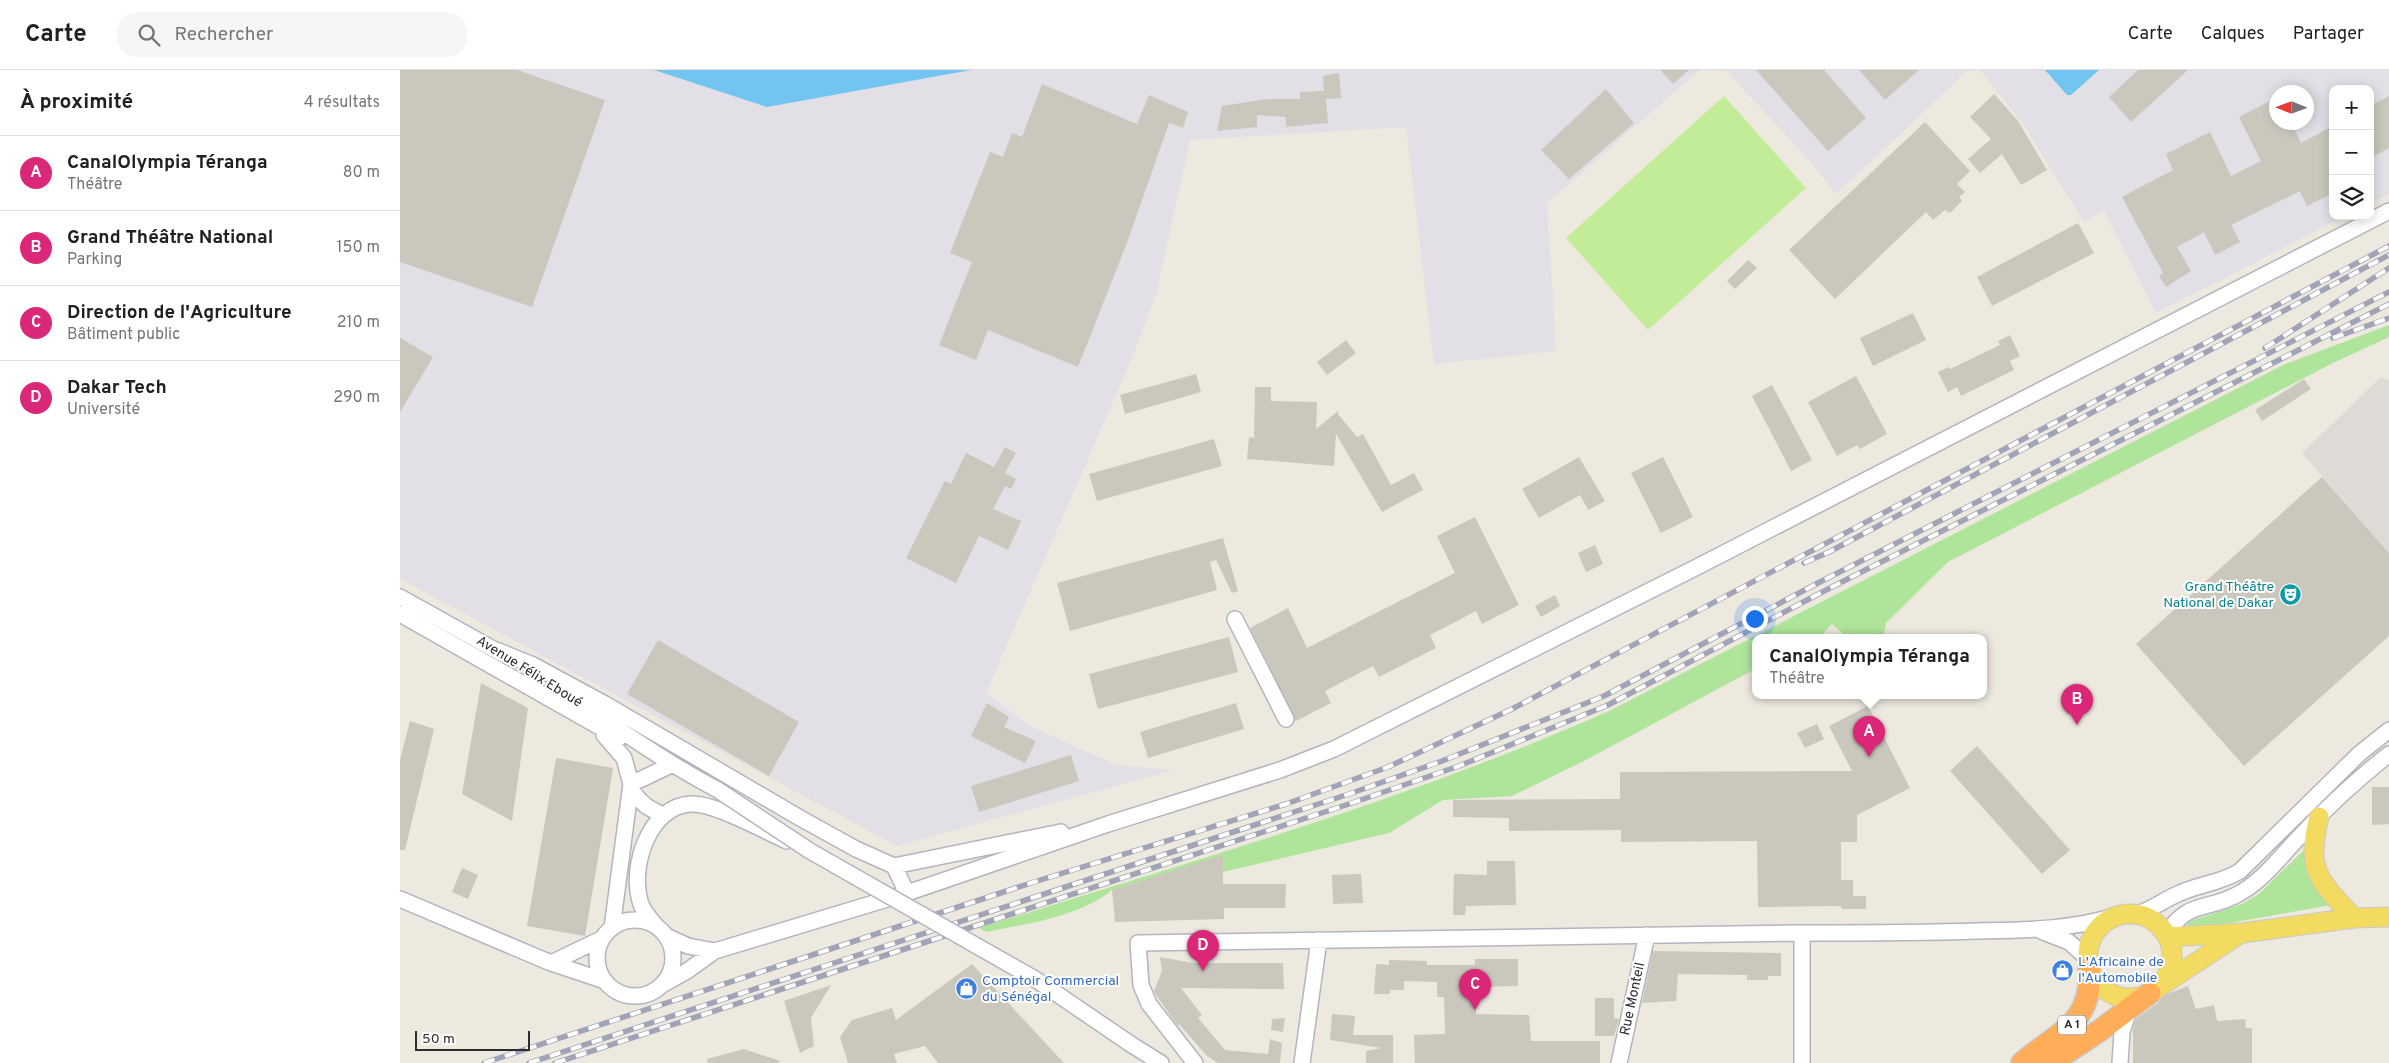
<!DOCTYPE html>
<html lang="fr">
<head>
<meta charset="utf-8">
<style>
  :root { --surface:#fff; --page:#f6f6f6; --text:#202124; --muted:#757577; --line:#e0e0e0; --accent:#db2777 }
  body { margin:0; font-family:Overpass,sans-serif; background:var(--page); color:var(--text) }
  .controls { position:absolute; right:15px; top:15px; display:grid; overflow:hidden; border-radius:10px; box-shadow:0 2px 12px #0003 }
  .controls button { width:45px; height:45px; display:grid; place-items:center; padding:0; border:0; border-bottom:1px solid var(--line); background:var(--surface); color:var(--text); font:25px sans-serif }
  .compass { position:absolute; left:1869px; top:15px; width:45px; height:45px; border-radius:50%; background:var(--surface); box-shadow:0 2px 12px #0003; rotate:271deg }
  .scale { position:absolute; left:15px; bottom:12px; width:115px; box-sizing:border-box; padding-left:5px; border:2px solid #2d2d2d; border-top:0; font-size:14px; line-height:18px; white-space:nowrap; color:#2d2d2d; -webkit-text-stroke:4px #fff; paint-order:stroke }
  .you { position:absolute; left:1354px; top:548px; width:18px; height:18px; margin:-12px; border:4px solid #fff; border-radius:50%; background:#1a73e8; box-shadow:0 0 0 8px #1a73e833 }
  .badge { display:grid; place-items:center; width:32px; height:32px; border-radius:50%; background:var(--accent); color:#fff; font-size:16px; font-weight:700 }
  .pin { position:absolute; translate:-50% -41px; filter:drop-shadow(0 1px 2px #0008) }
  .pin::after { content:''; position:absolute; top:26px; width:18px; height:15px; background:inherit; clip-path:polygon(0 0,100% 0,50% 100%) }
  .popup { position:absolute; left:1352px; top:564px; width:235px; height:65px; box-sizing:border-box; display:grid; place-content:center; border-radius:10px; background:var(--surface); filter:drop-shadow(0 1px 4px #0005); font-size:16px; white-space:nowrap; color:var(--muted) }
  .popup b { font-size:19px; color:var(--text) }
  .popup::after { content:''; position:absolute; left:50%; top:100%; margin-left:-10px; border:10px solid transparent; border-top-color:var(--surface) }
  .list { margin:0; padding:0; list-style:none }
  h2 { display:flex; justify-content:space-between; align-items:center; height:65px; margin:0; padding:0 20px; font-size:21px }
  h2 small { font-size:16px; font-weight:400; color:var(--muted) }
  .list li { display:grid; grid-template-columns:32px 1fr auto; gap:15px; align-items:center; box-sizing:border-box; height:75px; padding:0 20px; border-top:1px solid var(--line) }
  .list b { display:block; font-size:19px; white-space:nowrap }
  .list p { margin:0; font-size:16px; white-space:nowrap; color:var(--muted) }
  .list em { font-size:16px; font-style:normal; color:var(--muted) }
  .icon { flex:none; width:28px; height:28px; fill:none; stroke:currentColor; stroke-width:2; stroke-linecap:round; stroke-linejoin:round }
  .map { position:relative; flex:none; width:1989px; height:993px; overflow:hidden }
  header { display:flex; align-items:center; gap:30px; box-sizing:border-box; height:70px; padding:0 25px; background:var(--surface); border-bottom:1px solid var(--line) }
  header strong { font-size:24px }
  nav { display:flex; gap:28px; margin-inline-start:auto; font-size:18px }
  .search { width:350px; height:45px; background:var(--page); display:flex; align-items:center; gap:12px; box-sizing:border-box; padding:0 18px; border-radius:20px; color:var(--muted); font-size:19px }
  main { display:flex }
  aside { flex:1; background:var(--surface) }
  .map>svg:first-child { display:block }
  .industrial { fill:#e2dfe7; fill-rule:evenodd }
  .green { fill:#afe59b }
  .pitch { fill:#c2ec97 }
  .plaza { fill:#dedbd6 }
  .water { fill:#72c5f0 }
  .building { fill:#cac7bd }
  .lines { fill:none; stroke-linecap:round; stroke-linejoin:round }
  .minor-casing { stroke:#b3b4c0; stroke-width:18 }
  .major-casing { stroke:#c8c8c8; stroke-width:21 }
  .highway-casing { stroke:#c8c8c8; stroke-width:24 }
  .minor { stroke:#fff; stroke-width:15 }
  .major { stroke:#f2db60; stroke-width:19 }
  .highway { stroke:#ffad59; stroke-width:21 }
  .rail-casing { stroke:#a1a3b7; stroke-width:5.5 }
  .rail { stroke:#fff; stroke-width:4; stroke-dasharray:11; stroke-linecap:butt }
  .minor-bridge-casing { stroke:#b3b4c0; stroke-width:18; stroke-linecap:butt }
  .minor-bridge { stroke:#fff; stroke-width:15 }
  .labels { text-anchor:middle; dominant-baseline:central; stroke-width:4; stroke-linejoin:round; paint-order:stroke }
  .shield { fill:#fff; stroke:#6c6c6c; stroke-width:1 }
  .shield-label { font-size:12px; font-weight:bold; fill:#2d2d2d }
  .culture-label { font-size:14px; fill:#0d838f; stroke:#fff; text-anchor:end }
  .street-label { font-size:14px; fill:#2d2d2d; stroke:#fff }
  .shop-label { font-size:14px; fill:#366cbe; stroke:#fff; text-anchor:start }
</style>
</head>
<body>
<header>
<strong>Carte</strong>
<div class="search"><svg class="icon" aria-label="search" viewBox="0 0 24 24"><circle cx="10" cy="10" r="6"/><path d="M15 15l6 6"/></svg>Rechercher</div>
<nav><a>Carte</a><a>Calques</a><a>Partager</a></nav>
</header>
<main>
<aside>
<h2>À proximité<small>4 résultats</small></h2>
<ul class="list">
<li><span class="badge">A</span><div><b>CanalOlympia Téranga</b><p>Théâtre</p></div><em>80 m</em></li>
<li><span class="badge">B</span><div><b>Grand Théâtre National</b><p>Parking</p></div><em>150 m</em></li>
<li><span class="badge">C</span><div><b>Direction de l'Agriculture</b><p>Bâtiment public</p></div><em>210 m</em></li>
<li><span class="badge">D</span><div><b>Dakar Tech</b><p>Université</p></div><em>290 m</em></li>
</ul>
</aside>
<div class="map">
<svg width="1989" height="993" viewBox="0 0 1989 993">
  <rect width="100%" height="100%" fill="#eee9df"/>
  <path class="industrial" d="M0 0H1300L1147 133 1156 281 1034 294 1006 57 790 70 756 225 729 295 586 623 630 656 716 695 774 700 497 776 0 509Z
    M1326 0H1568L1436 124 1414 96Z
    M1580 0H1989V124L1970 133V19H1933V146H1945L1756 243 1704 141 1684 152 1623 54ZM1876 22H1906V52H1876Z"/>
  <path class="green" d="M1989 255V267L1933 293 1548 492 1486 553 1483 568H1448L1432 554 1419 568H1355V599L1184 691 1112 726 1043 730 989 763 823 802V786L712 820C679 847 626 854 586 862L579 858C791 791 1006 731 1209 641L1885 294Z
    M1906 778C1905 806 1912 815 1931 835L1785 861V857L1790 851 1842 834 1859 824Z"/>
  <path class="pitch" d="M1324 26 1406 118 1248 260 1166 168Z"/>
  <path class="plaza" d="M1981 307 1989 310V483L1902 383Z"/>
  <path class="water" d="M254 0H571L367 37Z
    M1645 0H1699L1671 25H1667Z"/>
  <path class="building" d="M0 0H117L205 30 132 237 0 192Z
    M1260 0H1289L1273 14Z
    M1356 0H1424L1466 48 1428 81Z
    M1459 0H1519L1485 30Z
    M1738 0H1788L1731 52 1709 27Z
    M939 3 941 28 926 29 928 53 886 57V47L857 45V57L817 61 822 36 868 29H900V22L924 21 923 6Z
    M642 14 737 54 749 25 788 42 783 58 769 53 728 170 678 297 588 260 576 290 539 275 572 192 550 183 590 82 603 87 612 63 622 67Z
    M1206 19 1234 53 1169 109 1141 80Z
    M1594 24 1618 51 1647 100 1621 115 1602 84 1580 103 1568 89 1591 69 1570 47Z
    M1989 26V78L1970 88V36Z
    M1876 28V52H1891L1901 73 1933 56V123L1907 136 1900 121 1831 155 1840 172 1815 185 1804 162 1777 177 1791 201 1766 217 1759 206 1763 203 1722 127 1773 100 1766 84 1810 62 1831 106 1861 91 1839 47Z
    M1525 52 1570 101 1557 114 1565 122 1559 127 1562 131 1550 143 1545 140 1533 150 1526 142 1435 229 1389 180Z
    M1678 153 1694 183 1592 236 1577 207Z
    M1348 190 1357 198 1335 219 1327 211Z
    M1513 243 1526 270 1473 296 1460 268Z
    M1610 265 1620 286 1610 291 1614 300 1561 326 1557 317 1548 322 1538 302 1549 297 1550 299 1600 275 1598 271Z
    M0 268 33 287 0 342Z
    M946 270 956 283 927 305 917 292Z
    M796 304 801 322 725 344 720 325Z
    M1456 306 1487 364 1460 379 1457 375 1437 386 1408 332Z
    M1904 309 1911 319 1862 351 1855 340Z
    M1372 315 1412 390 1391 401 1352 326Z
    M855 317H871V331L917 332 916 359 938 341V344L957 367 963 364 991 415 1014 403 1023 420 982 442 936 364 934 396 847 389 849 367 854 368Z
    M814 369 822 396 697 431 689 404Z
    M605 377 616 383 605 403 616 409 611 419 605 416 593 439 621 451 608 480 579 466 556 513 506 488 545 411 551 414 566 383 594 397Z
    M1179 387 1205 431 1188 440 1180 425 1139 448 1122 419Z
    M1263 387 1293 447 1261 463 1231 403Z
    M1922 407 1989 483V566L1844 696 1736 574Z
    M1075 447 1119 535 1082 554 1076 541 1030 565 1036 578 979 607 973 596 925 621 931 633 896 651 850 558 888 538 907 578 1055 503 1037 466Z
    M823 468 838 521 832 523 816 490 810 492 817 520 670 561 657 513Z
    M1195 475 1203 494 1186 502 1178 483Z
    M1155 525 1160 536 1141 547 1135 536Z
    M829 567 838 602 698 639 689 604Z
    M258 570 399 652 369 706 227 624Z
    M81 613 128 638 112 751 62 724Z
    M587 633 609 647 604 657 636 671 625 693 571 666Z
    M836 633 844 659 748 688 740 662Z
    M1468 636 1510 718 1457 745V772H1441V810H1453V826H1466V839H1442L1441 836 1358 837 1357 771 1221 772V760L1109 761V748L1053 747V730L1220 729V702L1452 701 1429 656Z
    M10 651 34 659 5 780H0V690Z
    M1417 654 1424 669 1405 678 1397 663Z
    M1577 676 1670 780 1642 804 1550 701Z
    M671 685 679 711 579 742 571 716Z
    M156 688 213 698 185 866 127 856Z
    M1972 717H1989V754L1972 755Z
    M823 785V814H886L885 838H824V849L715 852 712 820Z
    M1087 791H1115L1116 835 1066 836 1065 845H1053L1054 804 1087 805Z
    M62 798 78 805 68 829 52 822Z
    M961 804 963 833 933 834 932 805Z
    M1253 881 1381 883V906H1368V910H1347V905L1278 904 1276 931 1242 933Z
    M760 887 793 893H883L884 919 781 918 802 945 798 948 825 980 868 984 870 969 882 973 880 993H818L807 986 779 954 778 956 756 925 754 921 762 901Z
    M1075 889H1118V916L1075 917 1076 944 1129 945 1131 971H1200V993H1015L1014 965 1045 964 1044 927H1037V912L1004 911V920H990V924H974L976 894 989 895V890L1027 891V895H1075Z
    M572 894 664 993H538L525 976 494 984 497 993H448L440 967 452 950 492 938 496 950Z
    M431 915 411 948 414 976 400 983 384 931Z
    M1788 916 1796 939 1814 935 1817 951 1845 949 1846 958H1852V993H1733V959L1736 949 1758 933 1762 926Z
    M1195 928H1214V948L1219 949 1214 966H1195Z
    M932 944 955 946 953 965H993V993H966V981L981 978 930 970Z
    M885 948 883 962 871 960 872 949Z
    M344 979 380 991 379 993H308L307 989Z"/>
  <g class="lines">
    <defs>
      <path id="minor" d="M0 527 104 585
        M0 544 219 668
        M835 549 886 649
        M96 580 133 595 205 634 400 748 456 779 494 796 661 762
        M155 617C209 652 261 690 318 720
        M204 665 224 688 231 714 212 858
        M231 714 271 695
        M231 721 246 736 262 745
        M494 796 507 823
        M0 829 151 893 205 911
        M1737 844C1753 839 1765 829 1780 823 1800 814 1821 813 1840 801L1959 684 1989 660
        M197 888a38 38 0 1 1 76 0a38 38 0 1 1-76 0Z
        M257 857C251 849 242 841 240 831 230 796 249 736 291 734 315 733 364 761 387 771
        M1641 861 1669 872 1688 889
        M1766 864C1790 828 1808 842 1840 823 1865 809 1884 782 1904 762 1930 734 1959 708 1989 684
        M266 866 288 876 315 881
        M151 893 203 868
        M262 915 287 901 315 881 507 823 708 754 880 700 934 679 1293 499 1989 141
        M732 975 761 993
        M795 993 749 934 741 915 738 873 1402 863C1460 863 1518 863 1577 861 1622 860 1668 860 1712 847
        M902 993 919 870
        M1219 993 1247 865
        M1402 993V863
        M1720 993 1722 962 1729 940"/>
      <path id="major" d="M1919 747C1906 800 1918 810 1954 848
        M1688 886a42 42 0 1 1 84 0a42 42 0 1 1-84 0Z
        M1768 867 1842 863 1954 848 1989 847
        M1762 915 1841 863"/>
      <path id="highway" d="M1622 993C1658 962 1694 953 1689 898
        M1651 993 1702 959 1750 923"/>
    </defs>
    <use href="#minor" class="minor-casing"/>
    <use href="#major" class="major-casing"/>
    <use href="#highway" class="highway-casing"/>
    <use href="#minor" class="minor"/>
    <use href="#major" class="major"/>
    <use href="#highway" class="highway"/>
    <defs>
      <path id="rail" d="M1933 268 1989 248
        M1865 278 1989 198
        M1404 493 1429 482 1989 185
        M84 993 634 812 886 734 988 697 1112 639 1989 176
        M129 993 949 724 1042 691 1204 626 1418 513 1989 222
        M155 993 946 735 1059 696 1208 635 1428 519 1989 234"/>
    </defs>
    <use href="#rail" class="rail-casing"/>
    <use href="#rail" class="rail"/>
    <defs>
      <path id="minor-bridge" d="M318 720 410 781 635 909 732 975"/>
    </defs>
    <use href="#minor-bridge" class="minor-bridge-casing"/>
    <use href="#minor-bridge" class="minor-bridge"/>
  </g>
  <defs>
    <symbol id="theatre-disc" viewBox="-11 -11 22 22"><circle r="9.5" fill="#0f9aa8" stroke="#fff"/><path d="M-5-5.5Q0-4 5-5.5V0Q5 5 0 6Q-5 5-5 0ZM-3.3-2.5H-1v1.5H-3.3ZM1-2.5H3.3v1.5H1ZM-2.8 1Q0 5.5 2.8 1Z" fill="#fff"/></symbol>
    <symbol id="shop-disc" viewBox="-11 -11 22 22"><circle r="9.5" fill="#3f7fe0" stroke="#fff"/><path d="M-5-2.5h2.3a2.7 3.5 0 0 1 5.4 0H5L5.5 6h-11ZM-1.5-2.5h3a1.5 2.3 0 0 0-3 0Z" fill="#fff"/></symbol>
  </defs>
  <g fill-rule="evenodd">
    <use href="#theatre-disc" x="1878" y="512" width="25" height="25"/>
    <use href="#shop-disc" x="1650" y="888" width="25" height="25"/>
    <use href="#shop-disc" x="554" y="906" width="25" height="25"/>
  </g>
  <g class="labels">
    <rect class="shield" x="1658" y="945.5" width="28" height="19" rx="4"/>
    <g class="shield-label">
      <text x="1672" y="955">A 1</text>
    </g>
    <g class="culture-label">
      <text x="1874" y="517">Grand Théâtre<tspan x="1874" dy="16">National de Dakar</tspan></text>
    </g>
    <g class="street-label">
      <text transform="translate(129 602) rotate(32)">Avenue Félix Eboué</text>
      <text transform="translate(1233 929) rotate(-78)">Rue Monteil</text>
    </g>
    <g class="shop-label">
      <text x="1678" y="892">L'Africaine de<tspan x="1678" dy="16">l'Automobile</tspan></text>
      <text x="582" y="911">Comptoir Commercial<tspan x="582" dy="16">du Sénégal</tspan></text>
    </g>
  </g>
</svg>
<div class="controls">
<button>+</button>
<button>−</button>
<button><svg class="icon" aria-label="layers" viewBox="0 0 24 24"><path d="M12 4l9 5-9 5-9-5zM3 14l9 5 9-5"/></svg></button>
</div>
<svg class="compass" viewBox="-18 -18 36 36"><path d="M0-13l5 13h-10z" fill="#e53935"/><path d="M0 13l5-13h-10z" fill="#757577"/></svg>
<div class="scale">50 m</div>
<div class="you"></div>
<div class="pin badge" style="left:1469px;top:687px">A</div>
<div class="popup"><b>CanalOlympia Téranga</b>Théâtre</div>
<div class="pin badge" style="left:1677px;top:655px">B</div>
<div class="pin badge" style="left:1075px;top:940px">C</div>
<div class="pin badge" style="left:803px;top:901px">D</div>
</div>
</main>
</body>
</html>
